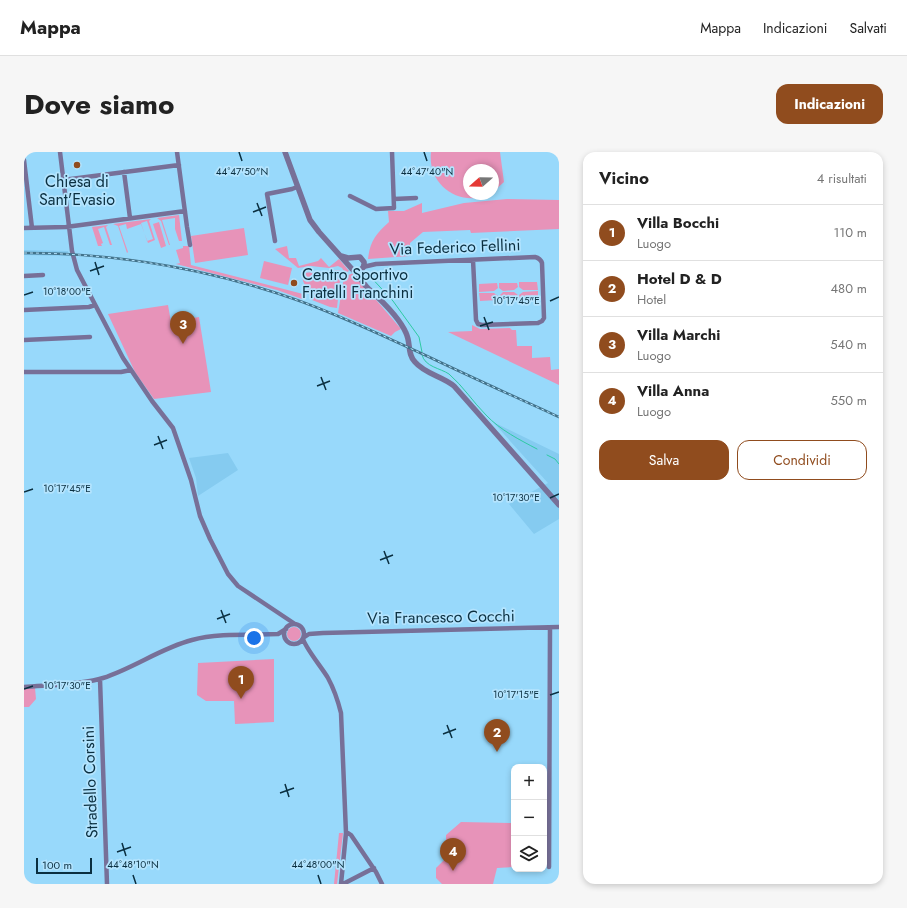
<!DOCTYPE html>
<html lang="it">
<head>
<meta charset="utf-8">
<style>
  :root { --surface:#fff; --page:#f6f6f6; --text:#222; --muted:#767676; --line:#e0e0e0; --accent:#904c1e }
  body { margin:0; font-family:Jost,sans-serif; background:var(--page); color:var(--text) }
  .controls { position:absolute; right:12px; bottom:12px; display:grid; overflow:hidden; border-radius:8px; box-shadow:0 2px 6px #0003 }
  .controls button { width:36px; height:36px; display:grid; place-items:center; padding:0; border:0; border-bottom:1px solid var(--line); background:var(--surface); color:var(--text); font:20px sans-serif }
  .compass { position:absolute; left:439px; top:12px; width:36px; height:36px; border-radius:50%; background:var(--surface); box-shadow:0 2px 6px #0003; rotate:250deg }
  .scale { position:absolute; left:12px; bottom:10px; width:56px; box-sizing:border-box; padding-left:4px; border:2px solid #0a2f40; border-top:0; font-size:11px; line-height:14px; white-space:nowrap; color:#0a2f40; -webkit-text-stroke:3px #b4e4fe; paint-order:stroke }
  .you { position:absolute; left:230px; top:486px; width:14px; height:14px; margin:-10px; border:3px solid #fff; border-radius:50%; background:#1a73e8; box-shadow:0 0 0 6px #1a73e833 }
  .badge { display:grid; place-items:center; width:26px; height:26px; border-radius:50%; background:var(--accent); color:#fff; font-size:13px; font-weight:700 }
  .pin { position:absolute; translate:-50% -33px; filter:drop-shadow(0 1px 2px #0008) }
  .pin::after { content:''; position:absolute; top:21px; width:14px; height:12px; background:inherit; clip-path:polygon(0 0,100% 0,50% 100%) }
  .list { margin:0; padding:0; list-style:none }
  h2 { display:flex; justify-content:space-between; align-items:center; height:52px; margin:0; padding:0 16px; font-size:17px }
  h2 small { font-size:13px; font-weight:400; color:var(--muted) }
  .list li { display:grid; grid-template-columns:26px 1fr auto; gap:12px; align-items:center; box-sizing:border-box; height:56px; padding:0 16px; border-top:1px solid var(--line) }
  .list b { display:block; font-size:15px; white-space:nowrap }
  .list p { margin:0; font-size:13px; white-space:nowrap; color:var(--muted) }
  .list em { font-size:13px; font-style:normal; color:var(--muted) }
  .actions { display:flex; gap:8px; padding:12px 16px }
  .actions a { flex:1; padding:9px 0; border:1px solid var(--accent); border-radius:12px; text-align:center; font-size:14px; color:var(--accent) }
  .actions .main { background:var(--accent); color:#fff }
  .icon { flex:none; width:22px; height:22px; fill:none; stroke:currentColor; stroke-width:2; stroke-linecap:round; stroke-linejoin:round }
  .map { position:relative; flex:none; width:535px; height:732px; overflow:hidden; border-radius:12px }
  header { display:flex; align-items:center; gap:24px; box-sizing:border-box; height:56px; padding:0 20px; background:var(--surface); border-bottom:1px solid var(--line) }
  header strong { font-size:19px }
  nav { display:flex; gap:22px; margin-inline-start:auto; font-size:14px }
  .intro { display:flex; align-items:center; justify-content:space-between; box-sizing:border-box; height:96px; padding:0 24px }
  h1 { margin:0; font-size:28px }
  .button { padding:10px 18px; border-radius:12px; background:var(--accent); color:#fff; font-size:14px; font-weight:700 }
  main { display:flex; gap:24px; padding:0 24px }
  aside { flex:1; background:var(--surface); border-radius:12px; box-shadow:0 2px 6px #0003 }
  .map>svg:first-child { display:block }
  .built { fill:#85cbf0 }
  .green { fill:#e793b9; fill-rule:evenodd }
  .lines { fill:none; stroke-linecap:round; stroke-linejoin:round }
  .stream { stroke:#2fcaa4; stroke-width:1 }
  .minor { stroke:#777098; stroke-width:4.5 }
  .tertiary { stroke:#777098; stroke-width:5.5 }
  .rail-casing { stroke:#42728a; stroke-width:2.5 }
  .rail { stroke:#b4e4fe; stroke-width:1; stroke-dasharray:3; stroke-linecap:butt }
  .ticks { fill:none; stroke:#0a2f40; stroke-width:1.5 }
  .poi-dot { fill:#904c1e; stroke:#b4e4fe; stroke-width:1.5 }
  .labels { text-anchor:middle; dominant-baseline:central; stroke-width:3.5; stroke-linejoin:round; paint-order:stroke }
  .poi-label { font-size:16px; fill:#0a2f40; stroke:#b4e4fe }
  .street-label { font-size:16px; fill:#0a2f40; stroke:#b4e4fe }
  .ticks-label { font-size:10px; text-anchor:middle; fill:#0a2f40; stroke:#b4e4fe; stroke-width:3.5; stroke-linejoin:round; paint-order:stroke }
</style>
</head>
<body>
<header>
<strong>Mappa</strong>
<nav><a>Mappa</a><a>Indicazioni</a><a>Salvati</a></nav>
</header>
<div class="intro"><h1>Dove siamo</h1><a class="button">Indicazioni</a></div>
<main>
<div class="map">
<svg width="535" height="732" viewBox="0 0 535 732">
  <rect width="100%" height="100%" fill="#98d9fb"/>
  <path class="built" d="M0 98 44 99 45 104 0 103Z
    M469 270 535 302V367L510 382 485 352 524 331Z
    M204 301 214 318 174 344 172 326 165 306Z"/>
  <path class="green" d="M407 0H476L480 30 469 40V18H445V42H466C436 56 403 33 407 0Z
    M483 47 535 48V77L447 81 446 78 399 80 386 91V104L344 107C346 89 352 82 365 70L364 59H380L398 51V61L440 51Z
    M155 63 158 89H155L151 77V66L138 68 146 93H145L137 69 133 66Z
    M127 67 125 69 131 88 124 91 117 72 103 77 102 72 95 74 104 100 103 101 94 74 89 72ZM123 69 129 87 123 89 117 71Z
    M135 70 142 94 137 96 129 72Z
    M84 73 82 75 88 93H86L80 75 74 77 79 91 77 92 78 94H74L68 75Z
    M220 76 224 103 171 111 167 84Z
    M159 94H165L167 113 279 142 278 147 253 138 152 112 156 111 152 98 159 96Z
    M263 94 265 106H272L275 114 294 109 297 106 305 115 315 107 325 119 321 121 318 116 314 114 305 116 287 114 274 116 251 97Z
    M240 109 268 116 264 133 236 126Z
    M315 118 317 120 313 156 306 155 288 148 279 129 278 121Z
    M329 121 377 177 371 180 367 184 314 161 320 125Z
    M495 130H513L514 138H499L495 135Z
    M473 131 474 136 470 139 455 140V132Z
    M475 131H493L494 135 490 138 479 139 475 136Z
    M514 139V147H496L495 143 499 140Z
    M479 140H490L494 143V147L476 148 475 144Z
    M455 141H470L474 144V148L456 149Z
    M144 153 147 170 175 165 187 240 130 247 111 220 84 162Z
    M448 173 456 177 486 176 488 178H492L493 194H508V206L526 205 527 218 535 217V233L424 180 448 179Z
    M263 482a7 7 0 1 1 14 0a7 7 0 1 1-14 0Z
    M250 507V570L211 572 210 549H182L173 543 174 511Z
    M11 536 12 547 5 555H0V537Z
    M437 670 489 671 490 715 473 716 469 732H418L412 726V716L422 706V683Z
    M315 681H319L313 732H310Z"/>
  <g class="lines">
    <path class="stream" d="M343 121 369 149 395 185 398 200
      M398 203C401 215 416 216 425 222 439 234 449 250 462 263 476 278 496 288 513 297
      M523 303 531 307 535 312"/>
    <path class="minor" d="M36 0 48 99 53 118 99 206 128 249 149 276 167 328 176 364 186 387 204 422 214 434 271 472
      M153 0 163 75 166 93
      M0 8 8 76
      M100 20 106 66
      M39 28 155 13
      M326 44 352 57 370 56 368 0
      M370 47 392 46
      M0 76 42 75 161 59
      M251 89 243 42 268 37 273 35
      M339 115 352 112 511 105C515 106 517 108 518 111L520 166 518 169 514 171 458 173 454 172 452 168 449 108
      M0 124 19 123
      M0 158 65 155 71 153
      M0 188 66 185
      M0 220H97L107 218
      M260 482a10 10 0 1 1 20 0a10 10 0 1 1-20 0Z
      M279 486 285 482 299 481 535 475
      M279 486C279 493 299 517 304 526 310 537 314 549 317 561L322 681 317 732
      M76 527 83 732
      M0 535C23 533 57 533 79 526 110 516 137 496 168 488 193 481 228 483 254 482L262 477
      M322 681H324L327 683 352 720 358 732
      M525 715 526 476
      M319 732 350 716"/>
    <path class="tertiary" d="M261 0 286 68 295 80 328 117C334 121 341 117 340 110L336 105 324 106 317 104
      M329 118C336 124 339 133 347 139 358 149 376 167 382 181 387 191 383 202 391 210 401 222 418 224 430 234L535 353"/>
    <defs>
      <path id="rail" d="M0 101C91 101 184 117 270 147 316 163 359 184 403 204 447 225 491 245 535 265"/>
    </defs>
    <use href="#rail" class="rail-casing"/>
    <use href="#rail" class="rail"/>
  </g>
  <path class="ticks" d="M215 0 218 9M400 0 403 9M233 51 238 64M229 60 242 55M71 110 75 123M66 119 80 114M0 143 9 140M526 149 535 145M460 165 465 178M456 174 469 170M297 225 302 238M293 234 306 229M134 284 139 297M130 293 143 288M0 340 9 337M526 346 535 342M360 399 365 412M356 408 369 403M197 458 202 471M193 467 206 462M0 537 9 534M526 543 535 540M423 573 428 586M419 582 432 577M261 632 265 645M256 641 270 636M98 691 102 704M93 700 107 695M109 723 112 732M294 723 297 732"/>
  <g class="poi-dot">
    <circle cx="53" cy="13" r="4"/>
    <circle cx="270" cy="131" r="4"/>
  </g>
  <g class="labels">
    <g class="poi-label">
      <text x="53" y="29">Chiesa di<tspan x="53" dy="18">Sant'Evasio</tspan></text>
      <text x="278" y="122" text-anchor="start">Centro Sportivo<tspan x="278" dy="18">Fratelli Franchini</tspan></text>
    </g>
    <g class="street-label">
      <text transform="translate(431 95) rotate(-2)">Via Federico Fellini</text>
      <text transform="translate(417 465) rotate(-1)">Via Francesco Cocchi</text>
      <text transform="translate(66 630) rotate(-92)">Stradello Corsini</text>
    </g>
  </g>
  <g class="ticks-label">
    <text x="218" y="23">44°47'50"N</text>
    <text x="403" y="23">44°47'40"N</text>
    <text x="43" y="143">10°18'00"E</text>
    <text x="492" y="152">10°17'45"E</text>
    <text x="43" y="340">10°17'45"E</text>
    <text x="492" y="349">10°17'30"E</text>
    <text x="43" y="537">10°17'30"E</text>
    <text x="492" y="546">10°17'15"E</text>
    <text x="109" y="716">44°48'10"N</text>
    <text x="294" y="716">44°48'00"N</text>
  </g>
</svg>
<div class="controls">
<button>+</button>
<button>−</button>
<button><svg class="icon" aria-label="layers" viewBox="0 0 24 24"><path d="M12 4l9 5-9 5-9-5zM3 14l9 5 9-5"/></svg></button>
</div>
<svg class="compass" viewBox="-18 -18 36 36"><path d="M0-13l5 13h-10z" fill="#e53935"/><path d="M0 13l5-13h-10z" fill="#767676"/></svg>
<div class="scale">100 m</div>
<div class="you"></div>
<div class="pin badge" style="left:217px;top:547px">1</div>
<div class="pin badge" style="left:473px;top:600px">2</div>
<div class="pin badge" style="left:159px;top:192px">3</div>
<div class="pin badge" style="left:429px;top:719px">4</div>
</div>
<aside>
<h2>Vicino<small>4 risultati</small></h2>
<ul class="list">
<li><span class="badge">1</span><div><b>Villa Bocchi</b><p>Luogo</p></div><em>110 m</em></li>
<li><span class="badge">2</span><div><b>Hotel D &amp; D</b><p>Hotel</p></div><em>480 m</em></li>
<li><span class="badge">3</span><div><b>Villa Marchi</b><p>Luogo</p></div><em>540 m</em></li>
<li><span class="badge">4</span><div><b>Villa Anna</b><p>Luogo</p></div><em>550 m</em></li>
</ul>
<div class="actions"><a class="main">Salva</a><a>Condividi</a></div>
</aside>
</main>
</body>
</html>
